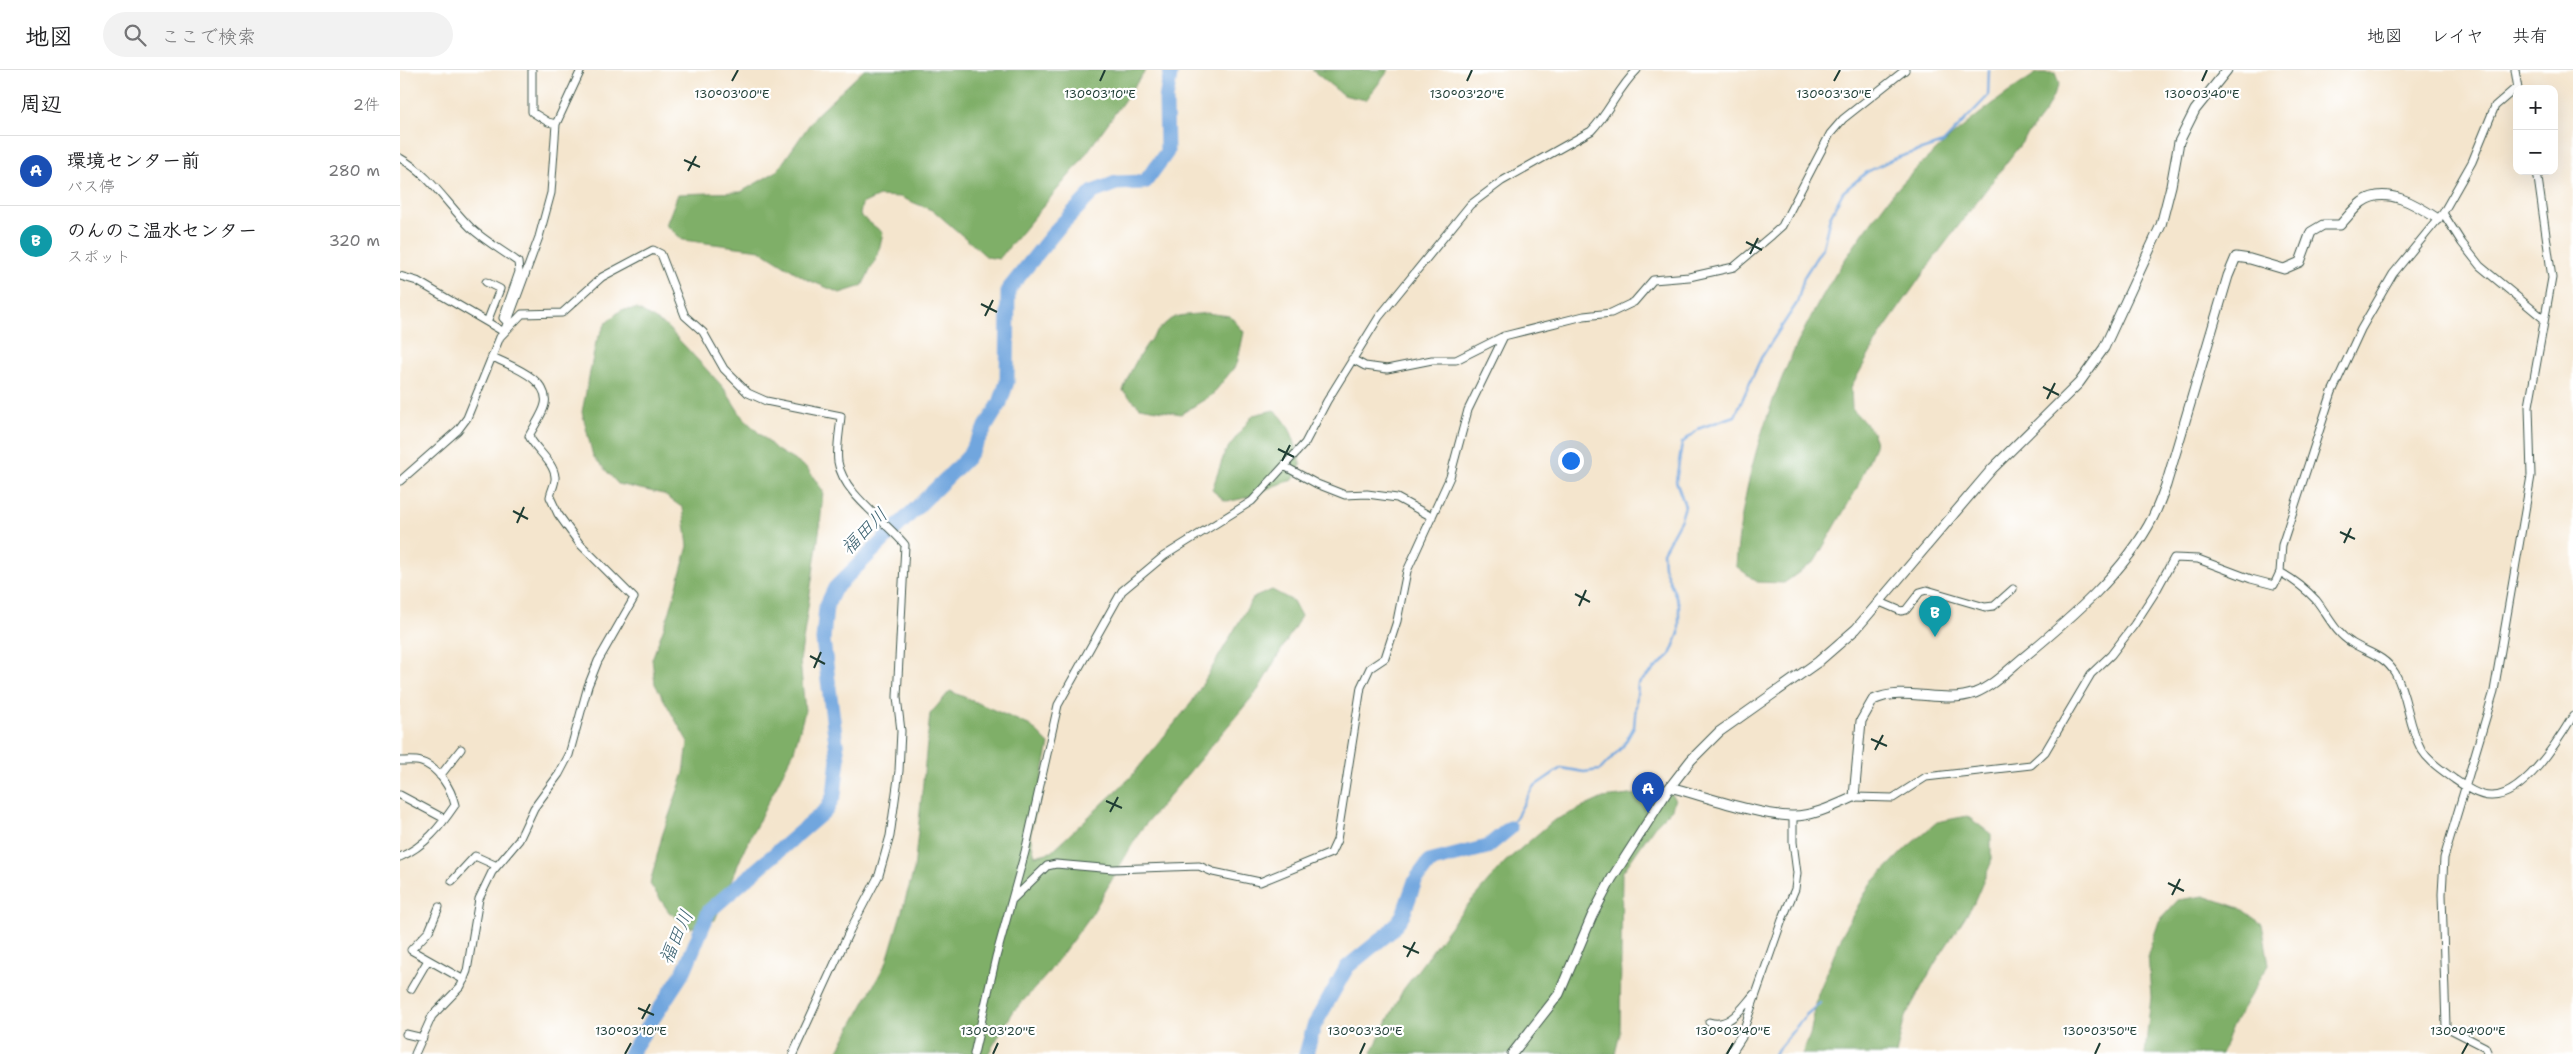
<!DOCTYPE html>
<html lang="ja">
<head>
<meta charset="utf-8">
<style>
  :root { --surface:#fff; --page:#f2f2f2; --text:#202124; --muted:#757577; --line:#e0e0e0; --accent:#111827 }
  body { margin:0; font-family:"Shantell Sans","Klee One",sans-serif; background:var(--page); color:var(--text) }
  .controls { position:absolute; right:15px; top:15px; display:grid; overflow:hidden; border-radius:10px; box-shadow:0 5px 20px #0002 }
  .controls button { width:45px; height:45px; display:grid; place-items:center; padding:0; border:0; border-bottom:1px solid var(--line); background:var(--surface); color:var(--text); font:25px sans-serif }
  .you { position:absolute; left:1170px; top:390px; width:18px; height:18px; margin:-12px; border:4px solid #fff; border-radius:50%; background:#1a73e8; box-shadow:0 0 0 8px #1a73e833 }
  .badge { display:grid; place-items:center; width:32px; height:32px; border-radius:50%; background:var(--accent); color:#fff; font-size:16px; font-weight:700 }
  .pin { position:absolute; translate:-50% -41px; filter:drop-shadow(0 1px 2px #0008) }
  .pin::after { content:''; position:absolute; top:26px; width:18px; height:15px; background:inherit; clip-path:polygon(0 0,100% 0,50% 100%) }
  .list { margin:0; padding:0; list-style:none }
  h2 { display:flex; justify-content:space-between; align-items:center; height:65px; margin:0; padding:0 20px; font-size:21px }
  h2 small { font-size:16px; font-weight:400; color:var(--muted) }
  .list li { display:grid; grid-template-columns:32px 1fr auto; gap:15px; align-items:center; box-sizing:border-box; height:70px; padding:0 20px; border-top:1px solid var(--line) }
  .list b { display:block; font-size:19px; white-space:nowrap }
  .list p { margin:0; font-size:16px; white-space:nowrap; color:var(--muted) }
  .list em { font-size:16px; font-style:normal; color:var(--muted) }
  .icon { flex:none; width:28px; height:28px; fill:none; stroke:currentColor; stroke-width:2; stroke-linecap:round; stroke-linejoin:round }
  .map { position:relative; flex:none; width:2173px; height:984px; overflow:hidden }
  header { display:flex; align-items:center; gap:30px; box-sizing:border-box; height:70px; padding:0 25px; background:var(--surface); border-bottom:1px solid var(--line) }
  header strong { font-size:24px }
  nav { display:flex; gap:28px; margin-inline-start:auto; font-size:18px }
  .search { width:350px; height:45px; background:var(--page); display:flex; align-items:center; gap:12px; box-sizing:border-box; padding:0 18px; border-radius:28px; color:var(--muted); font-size:19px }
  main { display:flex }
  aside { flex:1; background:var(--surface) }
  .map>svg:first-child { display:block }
  .forest { fill:#7faf68; stroke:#4f764e }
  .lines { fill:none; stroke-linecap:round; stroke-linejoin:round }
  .stream { stroke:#71a6de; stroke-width:2.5 }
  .river { stroke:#71a6de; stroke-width:15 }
  .minor-casing { stroke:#3f564b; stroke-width:9 }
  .tertiary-casing { stroke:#3f564b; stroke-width:11 }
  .minor { stroke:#fff; stroke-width:7 }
  .tertiary { stroke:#fff; stroke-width:9 }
  .ticks { fill:none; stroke:#1f3d34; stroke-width:2 }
  .labels { text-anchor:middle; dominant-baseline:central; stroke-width:4.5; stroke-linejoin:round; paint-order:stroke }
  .water-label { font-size:19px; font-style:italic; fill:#3c6270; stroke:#fff }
  .ticks-label { font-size:12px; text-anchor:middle; fill:#1f3d34; stroke:#fff; stroke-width:4.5; stroke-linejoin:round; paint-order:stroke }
</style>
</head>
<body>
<header>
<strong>地図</strong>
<div class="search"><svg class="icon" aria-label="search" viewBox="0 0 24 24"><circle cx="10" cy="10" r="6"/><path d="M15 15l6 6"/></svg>ここで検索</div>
<nav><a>地図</a><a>レイヤ</a><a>共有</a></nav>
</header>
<main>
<aside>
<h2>周辺<small>2件</small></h2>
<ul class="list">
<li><span class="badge" style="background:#1a4fb4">A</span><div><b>環境センター前</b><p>バス停</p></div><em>280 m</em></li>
<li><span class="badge" style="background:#0f9aa8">B</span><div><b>のんのこ温水センター</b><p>スポット</p></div><em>320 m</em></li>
</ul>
</aside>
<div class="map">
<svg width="2173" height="984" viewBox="0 0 2173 984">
  <rect width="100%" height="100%" fill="#fff"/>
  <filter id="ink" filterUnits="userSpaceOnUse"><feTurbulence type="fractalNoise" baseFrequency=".02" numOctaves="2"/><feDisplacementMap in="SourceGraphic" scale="10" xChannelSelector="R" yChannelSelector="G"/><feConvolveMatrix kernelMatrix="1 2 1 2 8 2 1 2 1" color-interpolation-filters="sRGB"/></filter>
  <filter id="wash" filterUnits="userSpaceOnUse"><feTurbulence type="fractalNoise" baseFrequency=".0096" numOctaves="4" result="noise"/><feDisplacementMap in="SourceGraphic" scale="20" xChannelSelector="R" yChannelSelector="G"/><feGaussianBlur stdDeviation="1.12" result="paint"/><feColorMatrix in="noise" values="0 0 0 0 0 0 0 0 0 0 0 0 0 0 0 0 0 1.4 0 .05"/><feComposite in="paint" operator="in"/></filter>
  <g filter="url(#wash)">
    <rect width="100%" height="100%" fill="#f4e5cd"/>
    <path class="forest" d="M464 0H746L677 96 599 189 587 187 534 141 500 127 479 126 462 134 460 145 483 163 478 185 462 216 440 223 406 209 360 180 283 170 266 155 278 124 341 122 377 101 416 45Z
      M912 0H989L966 30 943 25Z
      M1637 3H1655L1659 14 1645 42 1534 188 1482 262 1451 317 1452 339 1473 362 1475 376 1456 420 1415 491 1384 513 1357 512 1336 496C1344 376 1396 254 1467 158 1477 145 1486 131 1497 119 1535 77 1589 34 1637 3Z
      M237 239 266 256 323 317 343 348 377 380 407 398 423 421 420 456 400 591 405 641 394 681 345 778 315 850 290 858 269 842 250 814 262 766 284 703 288 672 255 614 252 589 270 541 288 476 283 438 263 424 218 414 193 386 182 342 196 272 206 253 221 240Z
      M806 243 830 246 844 262 837 294 812 325 781 344 740 337 723 321C730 298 750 264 771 249 779 244 796 245 806 243Z
      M874 340C892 354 895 374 901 395L893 410C869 415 850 431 825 431L812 420 825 382 853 345Z
      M872 520 893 531 901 546 858 620 740 761 692 844 645 907 613 942 588 984H436L487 891 514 800 530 644 550 621 631 656 649 674 630 766 635 786 651 782 730 708 792 632 853 528Z
      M1265 717 1275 728 1272 739 1254 757 1222 803 1220 963 1215 984H971L1003 920 1058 846 1105 792 1153 751 1203 728 1247 723Z
      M1567 746 1591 764V793L1574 833 1535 893 1505 947 1496 984H1402L1410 965 1418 924 1443 863 1469 816 1506 778 1537 752Z
      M1804 826 1840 838 1862 854 1869 894 1832 956 1821 984H1745L1751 927 1748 884 1759 851 1778 830Z"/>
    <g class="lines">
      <path class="stream" d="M1110 758 1133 717 1161 698 1184 702 1200 700 1223 676 1234 657 1238 614 1270 585 1279 563V534L1264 497 1263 482 1281 449 1285 436 1276 411 1282 373 1300 358 1335 346 1361 288 1397 233 1404 207 1423 177 1430 147 1443 122 1467 102 1493 89 1543 73 1588 26 1589 0
        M1374 984 1406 945 1420 933"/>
      <path class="river" d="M230 984 284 901 309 841 427 739 434 725 438 689 423 570 426 537 435 518 567 388 600 333 607 312 608 220 658 158 693 122 716 113 745 112 767 82 766 29 771 0
        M906 984 914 956 947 897 990 862 1003 845 1015 811 1029 792 1087 777 1110 758"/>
    </g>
  </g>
  <g filter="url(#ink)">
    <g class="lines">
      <defs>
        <path id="minor" d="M132 0V42L148 52 156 54
          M2115 0 2118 19
          M0 88C30 105 47 134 71 158 85 171 103 181 118 192L119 202 103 248 107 252
          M2043 143 2062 173 2080 196 2144 249
          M0 206 17 211 104 262
          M86 212 100 219 87 252
          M105 259 139 167 151 123 156 54 181 0
          M952 289 965 296 987 299 1032 290H1056L1104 266 1184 246 1211 243 1234 232 1253 210 1289 207 1334 197 1372 165 1382 156 1430 64 1443 49 1505 0
          M884 396 917 414 945 425 967 424 997 428 1032 447
          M0 411 58 360 67 348 100 267 122 244 162 243 202 207 253 180 261 184 285 246 303 262 324 299 348 323 366 331 441 346C440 360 436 378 438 392 443 424 486 451 505 475L497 627 501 661 499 701 490 766 479 805 450 860 393 984
          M1880 502C1894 510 1905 518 1916 530 1928 545 1935 563 1952 573 1968 583 1984 585 1995 603 2008 626 2008 655 2021 679 2029 692 2042 700 2054 709 2064 716 2079 727 2092 726 2124 726 2158 671 2173 646
          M1480 532 1501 541 1506 540 1520 522 1527 520 1585 537 1594 536 1613 519
          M0 691C6 691 15 690 21 692 38 697 51 718 55 735 40 757 25 776 0 787
          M40 706 61 679
          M0 725 45 749
          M1454 727 1493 728 1526 707 1631 695 1645 682 1691 604 1711 585 1734 555 1756 521 1774 488 1798 489 1851 509 1874 515 1880 502 1882 475 1932 322 1961 259 1993 204 2043 143 2072 92 2095 36 2117 17
          M52 811 75 786 97 796
          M612 830 647 796 656 794 713 799 799 796 813 802 860 812 931 783 937 770 961 617 970 598 985 588 997 551 1007 501 1050 407 1068 340 1104 266
          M39 837 29 861 11 880 64 910
          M11 919 28 890
          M1309 952C1329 959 1342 938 1354 924
          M6 964 23 968
          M1341 967 1382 850 1395 819 1397 803 1393 772V747
          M15 984 32 946 61 916 67 901 79 829 92 802 119 770 134 738 159 704 169 685 188 616 198 591 234 528 179 473 158 444 150 427C151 421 156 412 155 407 154 392 135 379 129 366 134 356 143 344 145 334 150 309 110 296 93 287
          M574 984 596 887 625 782 658 635 722 521 764 486 852 431 905 373 927 331 979 247 1070 135 1102 111 1191 61C1209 43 1218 18 1237 0
          M2088 984 2085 977 2046 957 2042 824 2044 788 2094 621 2131 406 2129 336 2152 208 2137 101"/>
        <path id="tertiary" d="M1270 717C1304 726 1358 745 1391 746 1412 747 1436 735 1454 727L1461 651 1473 630C1504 615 1542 635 1575 623 1593 616 1609 599 1624 587 1670 549 1726 501 1753 447 1758 437 1762 426 1766 415L1828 206 1836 187 1850 189 1884 199 1900 192 1911 162 1923 155H1940C1947 148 1954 138 1962 132 1986 115 2017 135 2038 149
          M1112 984 1159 924 1192 846 1212 808 1270 717 1291 690 1319 662 1418 592 1456 559 1592 399 1679 313 1704 278 1761 155 1771 116 1779 72 1795 40 1827 0
          M1330 984 1341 967"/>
      </defs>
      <use href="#minor" class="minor-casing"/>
      <use href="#tertiary" class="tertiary-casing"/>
      <use href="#minor" class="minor"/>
      <use href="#tertiary" class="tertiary"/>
    </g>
  </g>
  <path class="ticks" d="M332 11 338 0M700 11 705 0M1067 11 1072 0M1434 11 1440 0M1802 11 1807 0M284 90 300 97M288 101 296 86M1346 172 1362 180M1350 184 1358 168M581 234 597 242M585 246 593 230M1643 317 1659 325M1647 329 1655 313M878 379 894 387M882 391 890 375M113 441 128 449M117 453 124 437M1940 462 1955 469M1944 473 1951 458M1175 524 1190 532M1179 536 1186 520M410 586 425 594M414 598 421 582M1471 669 1487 676M1475 680 1483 665M706 731 722 738M710 742 718 727M1768 813 1784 821M1772 825 1780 809M1003 876 1019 883M1007 887 1015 872M238 938 254 945M242 949 250 934M225 984 231 973M593 984 598 973M960 984 965 973M1327 984 1333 973M1695 984 1700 973M2062 984 2068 973"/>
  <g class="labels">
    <g class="water-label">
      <text transform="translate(464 461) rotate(-45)">福田川</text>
      <text transform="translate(276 867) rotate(-66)">福田川</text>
    </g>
  </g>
  <g class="ticks-label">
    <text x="332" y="28">130°03'00"E</text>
    <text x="700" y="28">130°03'10"E</text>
    <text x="1067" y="28">130°03'20"E</text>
    <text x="1434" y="28">130°03'30"E</text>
    <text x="1802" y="28">130°03'40"E</text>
    <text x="231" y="965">130°03'10"E</text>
    <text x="598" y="965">130°03'20"E</text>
    <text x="965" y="965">130°03'30"E</text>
    <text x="1333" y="965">130°03'40"E</text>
    <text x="1700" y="965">130°03'50"E</text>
    <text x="2068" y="965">130°04'00"E</text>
  </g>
</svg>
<div class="controls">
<button>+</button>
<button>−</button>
</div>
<div class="you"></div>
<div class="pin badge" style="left:1248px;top:743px;background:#1a4fb4">A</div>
<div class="pin badge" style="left:1535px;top:567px;background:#0f9aa8">B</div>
</div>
</main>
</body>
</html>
